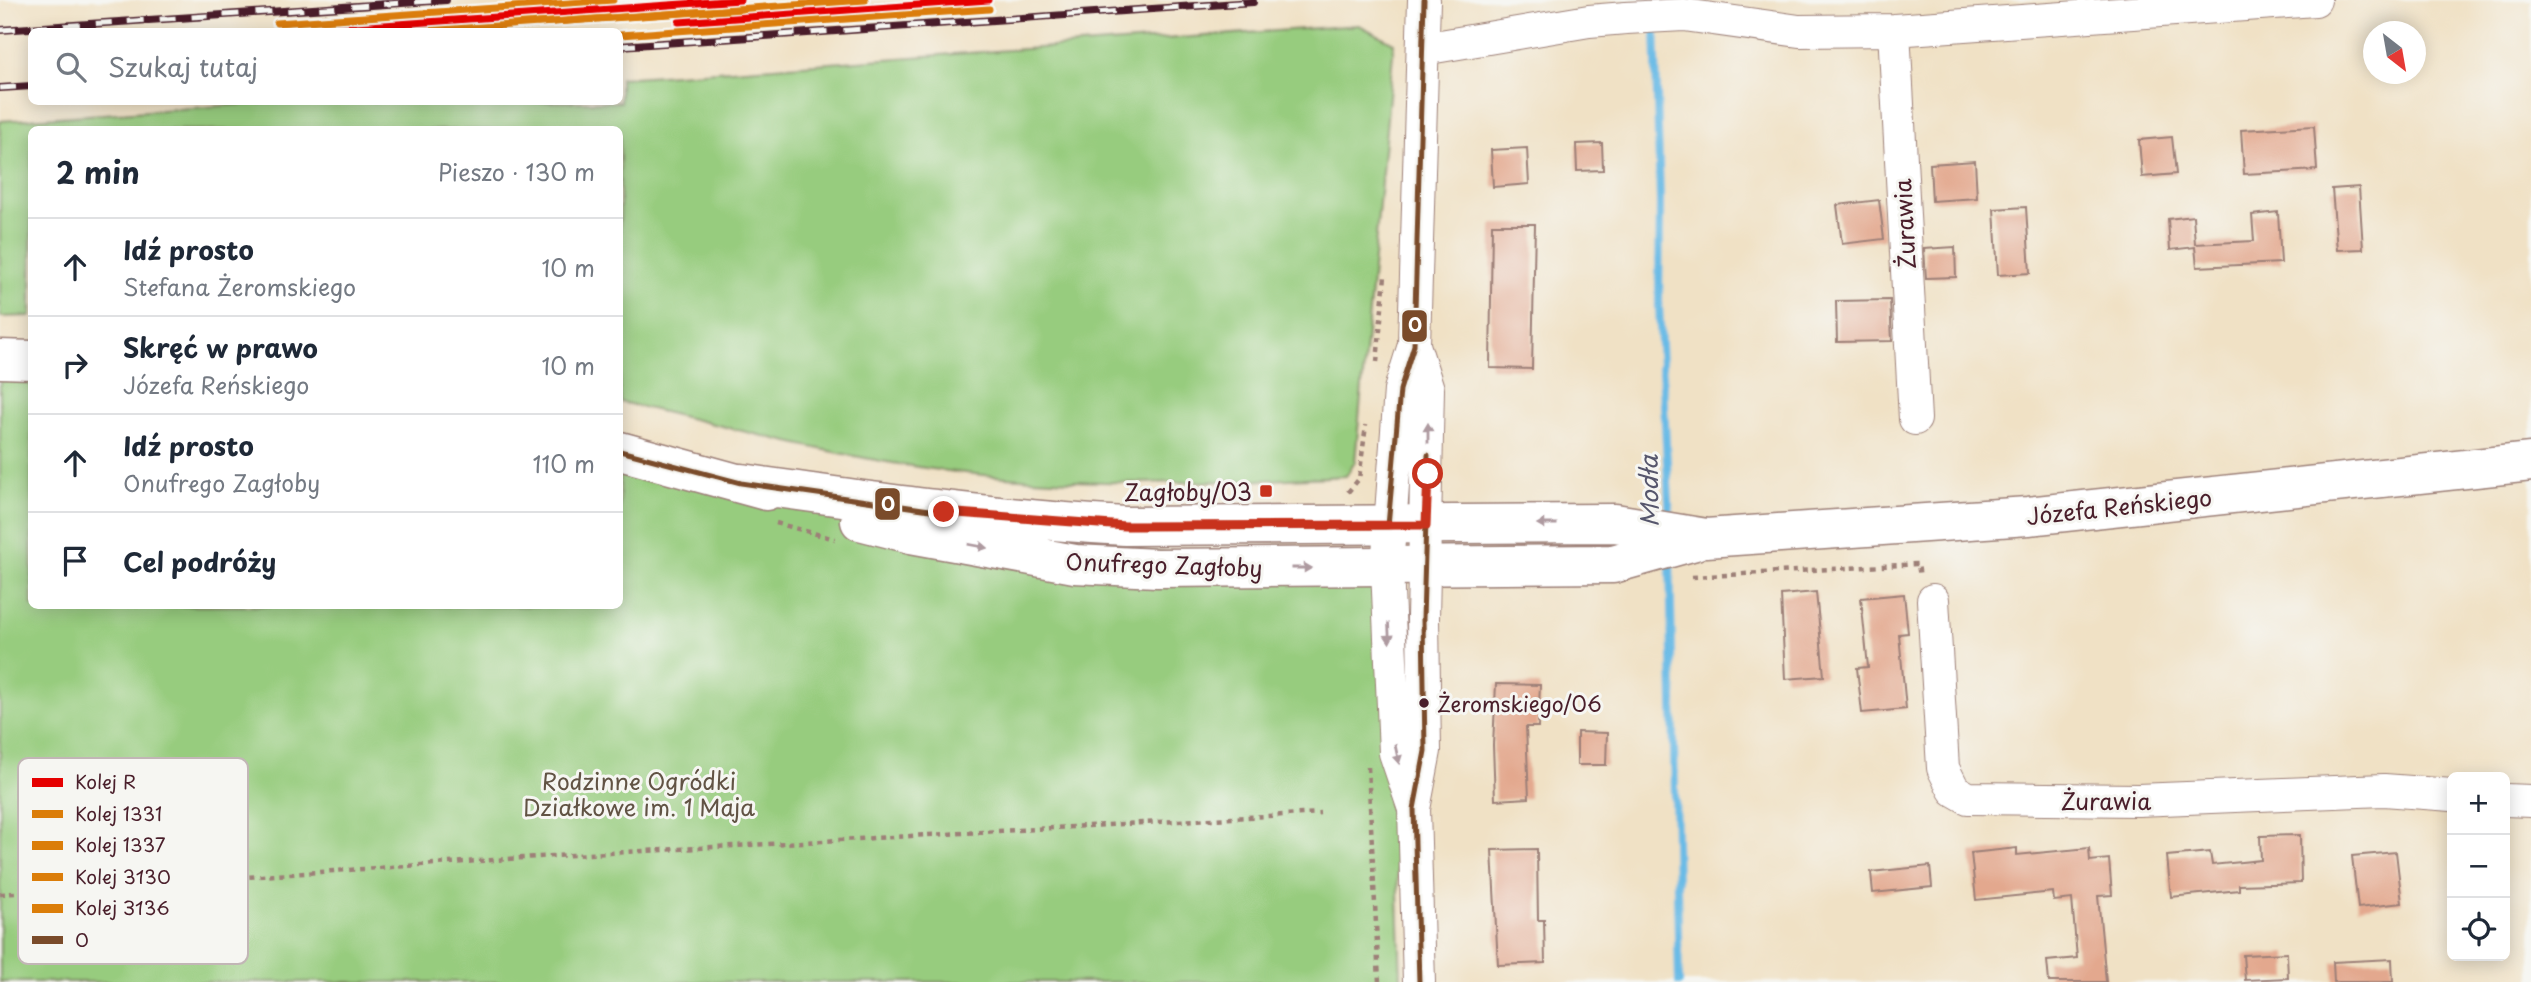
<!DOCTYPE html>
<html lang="pl">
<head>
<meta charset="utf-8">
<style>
  :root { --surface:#fff; --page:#f6f6f7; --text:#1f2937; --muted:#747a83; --line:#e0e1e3 }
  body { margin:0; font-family:"Playpen Sans",sans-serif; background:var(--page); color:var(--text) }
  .controls { position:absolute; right:21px; bottom:21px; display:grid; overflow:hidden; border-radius:10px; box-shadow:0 4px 18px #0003 }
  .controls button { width:63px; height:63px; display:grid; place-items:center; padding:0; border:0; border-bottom:2px solid var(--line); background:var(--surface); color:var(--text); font:35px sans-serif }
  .compass { position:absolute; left:2363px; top:21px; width:63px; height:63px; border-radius:50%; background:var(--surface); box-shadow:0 4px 18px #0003; rotate:149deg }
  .stop { position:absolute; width:21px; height:21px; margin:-16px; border:5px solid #c8321e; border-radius:50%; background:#fff }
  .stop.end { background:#c8321e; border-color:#fff; box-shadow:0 2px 7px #0008 }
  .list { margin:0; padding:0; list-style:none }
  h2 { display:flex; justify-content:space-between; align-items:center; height:91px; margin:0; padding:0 28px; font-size:30px }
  h2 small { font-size:23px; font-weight:400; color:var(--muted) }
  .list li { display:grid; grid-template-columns:46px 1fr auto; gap:21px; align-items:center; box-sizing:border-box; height:98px; padding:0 28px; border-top:2px solid var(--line) }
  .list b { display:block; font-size:26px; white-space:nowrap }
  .list p { margin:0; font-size:23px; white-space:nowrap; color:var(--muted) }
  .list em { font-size:23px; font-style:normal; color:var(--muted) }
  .icon { flex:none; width:38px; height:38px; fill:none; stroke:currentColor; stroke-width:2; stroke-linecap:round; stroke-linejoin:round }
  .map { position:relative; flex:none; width:2531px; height:982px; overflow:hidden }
  .search { position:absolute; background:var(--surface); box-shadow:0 4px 18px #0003; left:28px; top:28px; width:595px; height:77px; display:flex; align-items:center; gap:18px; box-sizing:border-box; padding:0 24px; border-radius:10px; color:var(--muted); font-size:26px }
  .panel { position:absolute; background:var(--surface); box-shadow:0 4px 18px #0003; left:28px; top:126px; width:595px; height:483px; border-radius:10px }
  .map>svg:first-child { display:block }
  .green { fill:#97cc7e; stroke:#707654; stroke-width:2 }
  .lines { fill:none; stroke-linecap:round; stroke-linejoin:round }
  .stream { stroke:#6bbbe6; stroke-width:8 }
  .building { fill:#e3a88e }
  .minor-casing { stroke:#9d8078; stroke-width:34 }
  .major-casing { stroke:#9d8078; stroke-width:41 }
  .path { stroke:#9d8078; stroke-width:4.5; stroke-dasharray:5 5; stroke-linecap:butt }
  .minor { stroke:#fff; stroke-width:32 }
  .major { stroke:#fff; stroke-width:38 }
  .rail-casing { stroke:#4a1f2b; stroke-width:8 }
  .rail { stroke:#f6f6f2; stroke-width:5; stroke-dasharray:16; stroke-linecap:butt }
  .bus-1-casing { stroke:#f6f6f2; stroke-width:10 }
  .bus-1 { stroke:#7a4b2a; stroke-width:5 }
  .rail-1-casing { stroke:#f6f6f2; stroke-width:12 }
  .rail-2-casing { stroke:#f6f6f2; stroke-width:12 }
  .rail-3-casing { stroke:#f6f6f2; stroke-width:12 }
  .rail-4-casing { stroke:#f6f6f2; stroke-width:12 }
  .rail-5-casing { stroke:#f6f6f2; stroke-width:12 }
  .rail-1 { stroke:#e50000; stroke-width:7 }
  .rail-2 { stroke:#db7d09; stroke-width:7 }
  .rail-3 { stroke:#db7d09; stroke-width:7 }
  .rail-4 { stroke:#db7d09; stroke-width:7 }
  .rail-5 { stroke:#db7d09; stroke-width:7 }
  .oneway { fill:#ae9aa0 }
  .route { stroke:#c8321e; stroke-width:9 }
  .poi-dot { fill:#c8321e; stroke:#f6f6f2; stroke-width:2.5 }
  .bus-dot { fill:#4a1f2b; stroke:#f6f6f2; stroke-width:2.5 }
  .labels { text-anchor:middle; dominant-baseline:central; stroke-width:6; stroke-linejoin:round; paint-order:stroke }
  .bus-label { font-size:21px; fill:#4a1f2b; stroke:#f6f6f2; text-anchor:start }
  .street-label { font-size:23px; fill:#4a1f2b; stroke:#f6f6f2 }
  .poi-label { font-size:23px; fill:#4a1f2b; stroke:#f6f6f2; text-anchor:end }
  .park-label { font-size:23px; fill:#615344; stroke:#f6f6f2 }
  .water-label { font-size:24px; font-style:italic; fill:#56566c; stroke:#f6f6f2 }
  .key { fill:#f6f6f2; stroke:#c2b6b6; stroke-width:2 }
  .key-label { font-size:19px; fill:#4a1f2b }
  .line-badge { stroke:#f6f6f2; stroke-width:2.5 }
  .badge-label { font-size:19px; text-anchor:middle; font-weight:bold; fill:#fff }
</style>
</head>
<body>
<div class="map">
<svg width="2531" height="982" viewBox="0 0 2531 982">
  <rect width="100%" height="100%" fill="#f6f6f2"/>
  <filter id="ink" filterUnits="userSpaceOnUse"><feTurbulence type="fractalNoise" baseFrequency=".0143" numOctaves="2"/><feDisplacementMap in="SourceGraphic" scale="14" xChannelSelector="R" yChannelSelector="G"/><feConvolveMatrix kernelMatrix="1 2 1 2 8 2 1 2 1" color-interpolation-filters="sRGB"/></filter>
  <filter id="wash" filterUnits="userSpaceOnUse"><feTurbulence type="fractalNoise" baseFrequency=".00686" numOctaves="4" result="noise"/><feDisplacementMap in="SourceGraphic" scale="28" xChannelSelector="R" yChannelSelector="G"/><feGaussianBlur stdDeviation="1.57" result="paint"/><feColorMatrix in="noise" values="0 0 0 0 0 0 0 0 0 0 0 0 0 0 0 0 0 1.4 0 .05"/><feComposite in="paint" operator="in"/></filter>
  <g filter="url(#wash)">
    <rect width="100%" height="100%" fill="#f0e1c5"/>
    <path class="green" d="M1359 25 1394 43 1355 462 1346 476C1206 484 1071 488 932 469 827 455 723 425 620 402V130H32L31 316 0 317V121L280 102H620V78Z
      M0 359 31 360 32 606H620V455L911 534 1387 568 1401 982H0Z"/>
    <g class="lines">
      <path class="stream" d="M1655 24 1660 201 1659 306 1670 522
        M1670 559C1672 700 1677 841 1679 982"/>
    </g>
    <g id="blocks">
      <path class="building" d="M2314 126 2317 170 2244 174 2241 130Z
        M2172 137 2176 174 2142 177 2139 140Z
        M1602 143 1603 170 1577 171 1576 144Z
        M1527 148 1529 184 1493 187 1491 150Z
        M1975 161 1977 198 1932 201 1930 164Z
        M2359 187 2363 249 2337 250 2332 189Z
        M1879 200 1884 239 1842 244 1837 205Z
        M2026 207 2030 273 1998 275 1994 209Z
        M2278 212 2281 263 2197 267 2195 247 2170 250 2168 219 2193 216 2195 244 2254 241 2252 215Z
        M1492 224H1535L1532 369 1490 368Z
        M1955 247 1956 277 1926 278 1924 249Z
        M1890 300 1892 341 1837 342 1836 301Z
        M1816 592 1824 676 1785 679 1781 595Z
        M1904 594 1908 633 1899 634 1906 709 1862 713 1857 668 1868 667 1861 598Z
        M1496 684 1540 685 1538 727H1526L1529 798 1495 800 1493 745Z
        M1577 732 1607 733 1606 765H1577Z
        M2300 835 2301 883 2239 885V890L2171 897 2167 856 2210 852 2212 865 2261 860 2260 836Z
        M2017 848V855L2089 848 2090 861 2109 859 2112 895 2098 896 2106 982H2049L2047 961 2077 958 2072 899 2054 901 2053 892 1976 900 1971 853Z
        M1537 849 1538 920H1544L1545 963 1498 965 1492 850Z
        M2396 852 2402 903 2358 908 2352 856Z
        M1930 866 1932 887 1873 893 1871 872Z
        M2287 953 2288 978 2245 980 2243 955Z
        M2392 959 2393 982H2334L2333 962Z"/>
    </g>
  </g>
  <g filter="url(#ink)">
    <use href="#blocks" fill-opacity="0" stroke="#9d8078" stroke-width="2"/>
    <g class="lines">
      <defs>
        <path id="minor" d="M1894 30 1915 419
          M1423 49 1589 21 1626 18 1684 15 1799 31 1894 30 2315 0
          M1414 345 1428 389 1423 619 1425 751 1414 809 1419 982
          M1933 600 1943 768 1954 790 1968 798 2138 800 2384 790 2452 795
          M2505 800 2531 801
          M1414 809 1395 753 1387 568 1400 390 1414 345 1424 0"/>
        <path id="major" d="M0 359 32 360
          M620 451 766 491
          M741 483C869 501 996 519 1125 526L1615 523 1706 538 2028 516 2531 462
          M860 521 911 534 1075 564 1157 568 1613 564 1695 541"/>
      </defs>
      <use href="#minor" class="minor-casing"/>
      <use href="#major" class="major-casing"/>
      <path class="path" d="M1377 362 1385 276
        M1348 492 1359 479 1366 425
        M776 523 835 539
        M1692 577 1918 564 1920 577
        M1368 767 1379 982
        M0 894 537 857 1320 813"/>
      <use href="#minor" class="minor"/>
      <use href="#major" class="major"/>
      <defs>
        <path id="rail" d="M0 30 446 0
          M620 46 1253 2
          M0 88 32 86"/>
      </defs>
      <use href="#rail" class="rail-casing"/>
      <use href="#rail" class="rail"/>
      <defs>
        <path id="bus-1" d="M620 451 741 483 944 512 1125 526H1388L1400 390 1414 345 1424 0
          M1419 982 1414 809 1425 751 1423 619 1428 455"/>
      </defs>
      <use href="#bus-1" class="bus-1-casing"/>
      <use href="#bus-1" class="bus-1"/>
      <defs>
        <path id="rail-1" d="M679 22 988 0
          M285 32 740 0"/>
        <path id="rail-2" d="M412 32 741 9"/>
        <path id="rail-3" d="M277 23 613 0"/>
        <path id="rail-4" d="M620 35 989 9"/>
        <path id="rail-5" d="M538 23 865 0"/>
      </defs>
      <use href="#rail-1" class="rail-1-casing"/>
      <use href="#rail-2" class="rail-2-casing"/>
      <use href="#rail-3" class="rail-3-casing"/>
      <use href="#rail-4" class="rail-4-casing"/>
      <use href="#rail-5" class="rail-5-casing"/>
      <use href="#rail-1" class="rail-1"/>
      <use href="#rail-2" class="rail-2"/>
      <use href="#rail-3" class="rail-3"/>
      <use href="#rail-4" class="rail-4"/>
      <use href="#rail-5" class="rail-5"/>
    </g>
    <defs><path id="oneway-solid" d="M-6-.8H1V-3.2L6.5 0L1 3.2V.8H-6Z" transform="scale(1.75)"/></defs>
    <g class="oneway">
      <use href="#oneway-solid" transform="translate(1428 433) rotate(-90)"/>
      <use href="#oneway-solid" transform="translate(1547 524) rotate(180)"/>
      <use href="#oneway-solid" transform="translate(978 546) rotate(10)"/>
      <use href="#oneway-solid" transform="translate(1302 568)"/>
      <use href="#oneway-solid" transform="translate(1389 633) rotate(87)"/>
      <use href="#oneway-solid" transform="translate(1397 754) rotate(78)"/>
    </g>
  </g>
  <g class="lines" filter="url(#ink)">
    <path class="route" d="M944 512 1125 526 1426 525 1428 474"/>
  </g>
  <rect class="poi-dot" x="1259" y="484" width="14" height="14" rx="3.5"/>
  <circle class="bus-dot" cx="1424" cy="703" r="6"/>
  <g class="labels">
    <g class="bus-label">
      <text x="1437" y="703">Żeromskiego/06</text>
    </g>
    <g class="street-label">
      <text transform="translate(1904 224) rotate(-93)">Żurawia</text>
      <text transform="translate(2119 506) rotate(-6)">Józefa Reńskiego</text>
      <text transform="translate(1164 564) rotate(2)">Onufrego Zagłoby</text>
      <text x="2106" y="800">Żurawia</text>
    </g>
    <g class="poi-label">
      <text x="1252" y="491">Zagłoby/03</text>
    </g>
    <g class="park-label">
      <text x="639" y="780">Rodzinne Ogródki<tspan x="639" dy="26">Działkowe im. 1 Maja</tspan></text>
    </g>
    <g class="water-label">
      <text transform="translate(1648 491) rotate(-91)">Modła</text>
    </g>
  </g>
  <rect x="18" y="758" width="230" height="206" rx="10" class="key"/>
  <rect x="32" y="778" width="31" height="9" fill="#e50000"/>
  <rect x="32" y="810" width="31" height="8" fill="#db7d09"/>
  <rect x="32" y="841" width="31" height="9" fill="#db7d09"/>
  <rect x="32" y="873" width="31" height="8" fill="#db7d09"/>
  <rect x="32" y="904" width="31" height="9" fill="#db7d09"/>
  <rect x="32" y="936" width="31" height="8" fill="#7a4b2a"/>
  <g class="key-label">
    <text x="75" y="789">Kolej R</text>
    <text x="75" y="821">Kolej 1331</text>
    <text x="75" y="852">Kolej 1337</text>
    <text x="75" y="884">Kolej 3130</text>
    <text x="75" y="915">Kolej 3136</text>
    <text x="75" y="947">0</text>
  </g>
  <g class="line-badge">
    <rect x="1401" y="309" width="27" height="34" rx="7" fill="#7a4b2a"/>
    <rect x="874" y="487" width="27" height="34" rx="7" fill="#7a4b2a"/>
  </g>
  <g class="badge-label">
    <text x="1415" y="332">0</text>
    <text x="888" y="511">0</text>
  </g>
</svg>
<div class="controls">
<button>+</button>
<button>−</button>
<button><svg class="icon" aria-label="locate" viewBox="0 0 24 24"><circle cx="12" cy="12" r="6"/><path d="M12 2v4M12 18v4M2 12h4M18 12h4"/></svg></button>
</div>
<svg class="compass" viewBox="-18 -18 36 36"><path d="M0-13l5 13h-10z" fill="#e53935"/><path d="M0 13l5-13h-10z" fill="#747a83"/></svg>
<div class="stop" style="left:1428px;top:474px"></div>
<div class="stop end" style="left:944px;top:512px"></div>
<div class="search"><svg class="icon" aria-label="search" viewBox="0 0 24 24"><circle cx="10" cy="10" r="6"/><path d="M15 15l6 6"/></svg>Szukaj tutaj</div>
<section class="panel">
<h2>2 min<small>Pieszo · 130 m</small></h2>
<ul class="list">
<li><svg class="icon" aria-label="ahead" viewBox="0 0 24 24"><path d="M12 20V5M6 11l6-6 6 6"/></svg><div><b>Idź prosto</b><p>Stefana Żeromskiego</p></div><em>10 m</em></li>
<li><svg class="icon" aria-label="right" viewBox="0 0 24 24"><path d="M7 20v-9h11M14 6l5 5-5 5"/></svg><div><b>Skręć w prawo</b><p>Józefa Reńskiego</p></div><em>10 m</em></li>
<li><svg class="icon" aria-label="ahead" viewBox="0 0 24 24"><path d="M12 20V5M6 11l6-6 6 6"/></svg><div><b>Idź prosto</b><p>Onufrego Zagłoby</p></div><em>110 m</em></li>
<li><svg class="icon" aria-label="arrive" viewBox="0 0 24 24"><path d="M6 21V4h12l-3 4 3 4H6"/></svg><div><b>Cel podróży</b></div></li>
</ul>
</section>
</div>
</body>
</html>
